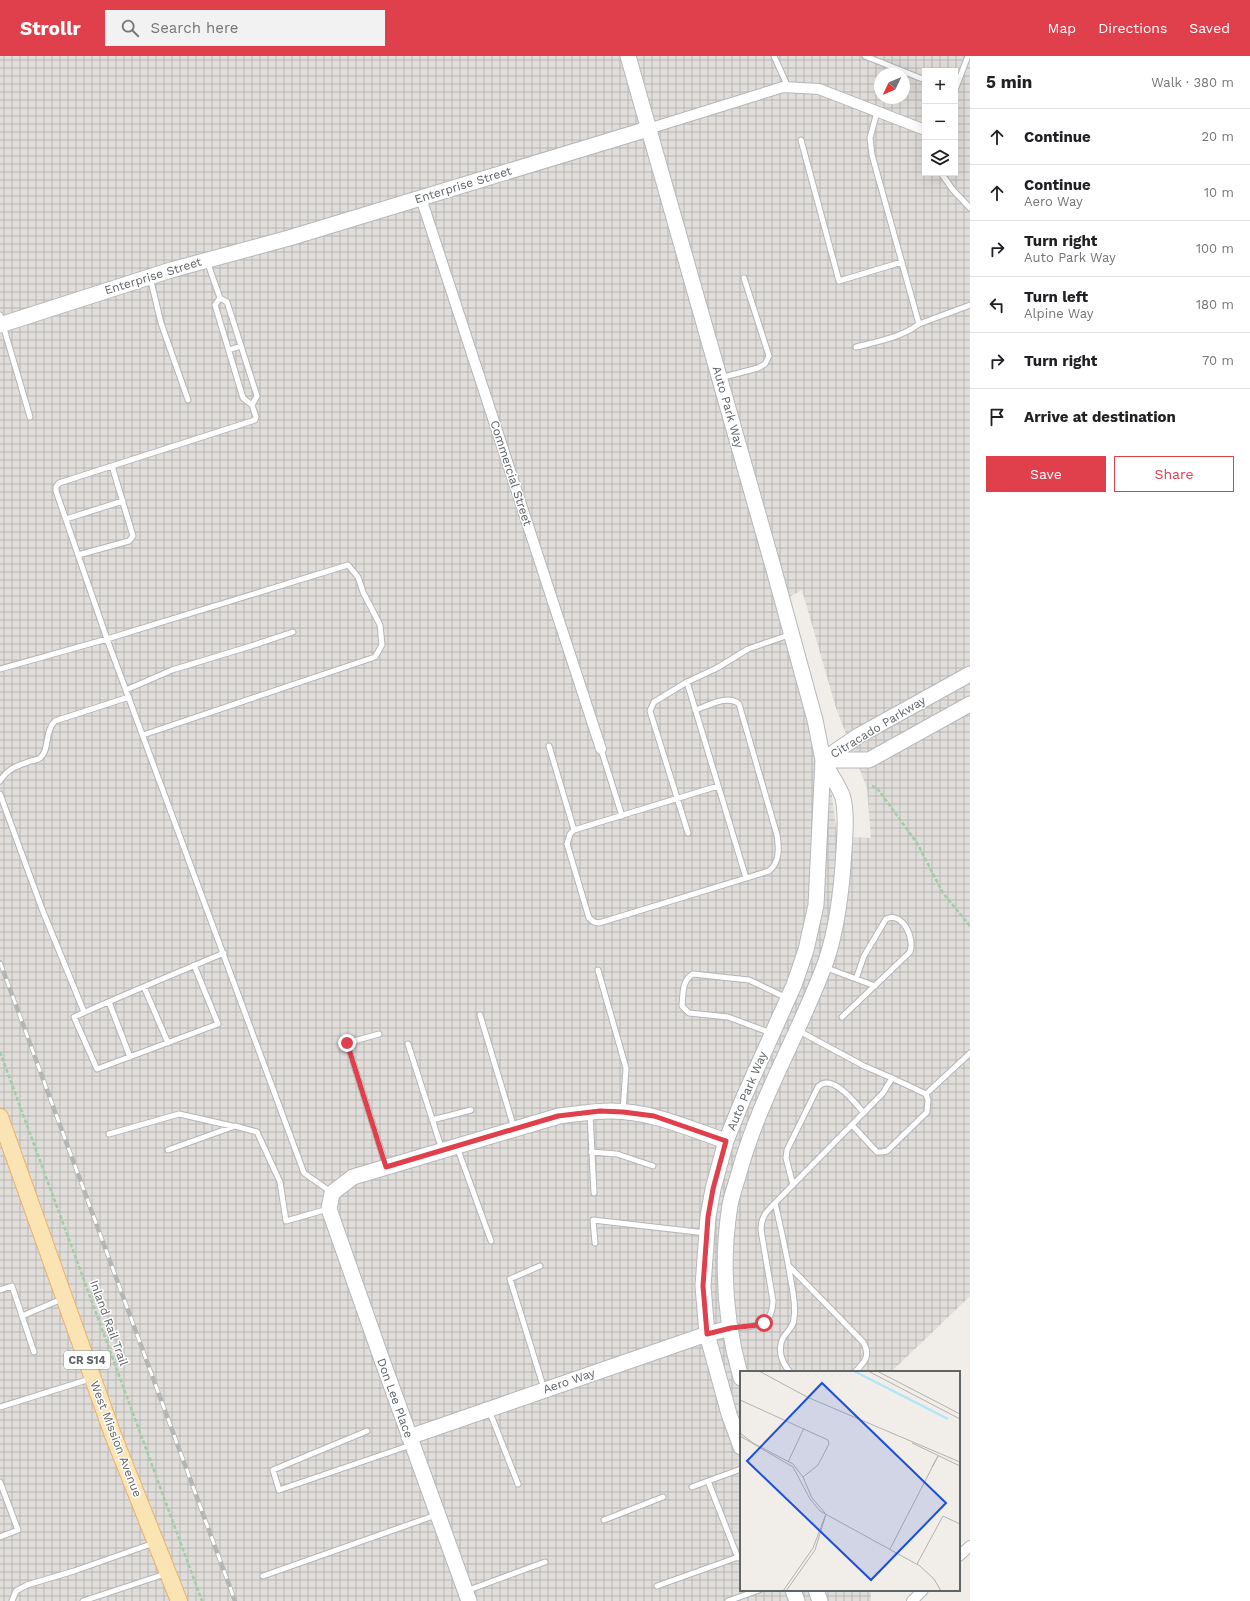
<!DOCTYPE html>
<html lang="en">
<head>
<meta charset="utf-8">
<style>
  :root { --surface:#fff; --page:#f2f2f2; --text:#202124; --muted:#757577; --line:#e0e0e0; --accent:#e03f4c }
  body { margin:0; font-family:"Work Sans",sans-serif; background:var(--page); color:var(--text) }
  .controls { position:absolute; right:12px; top:12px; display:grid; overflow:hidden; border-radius:0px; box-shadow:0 4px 16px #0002 }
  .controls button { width:36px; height:36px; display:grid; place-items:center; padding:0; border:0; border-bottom:1px solid var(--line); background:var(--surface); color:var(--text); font:20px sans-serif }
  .compass { position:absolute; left:874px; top:12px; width:36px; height:36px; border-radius:50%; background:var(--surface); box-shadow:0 4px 16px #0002; rotate:226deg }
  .stop { position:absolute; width:12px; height:12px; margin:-9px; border:3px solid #e03f4c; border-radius:50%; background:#fff }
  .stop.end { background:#e03f4c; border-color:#fff; box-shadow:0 1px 4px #0008 }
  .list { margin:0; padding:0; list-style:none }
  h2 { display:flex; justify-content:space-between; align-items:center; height:52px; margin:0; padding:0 16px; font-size:17px }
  h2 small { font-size:13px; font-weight:400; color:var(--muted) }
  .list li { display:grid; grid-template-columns:26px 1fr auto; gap:12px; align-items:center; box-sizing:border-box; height:56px; padding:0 16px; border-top:1px solid var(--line) }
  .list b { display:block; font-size:15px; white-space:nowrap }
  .list p { margin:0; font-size:13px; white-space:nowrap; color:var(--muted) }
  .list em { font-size:13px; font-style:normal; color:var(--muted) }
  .actions { display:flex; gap:8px; padding:12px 16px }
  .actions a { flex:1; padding:9px 0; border:1px solid var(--accent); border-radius:0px; text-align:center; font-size:14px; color:var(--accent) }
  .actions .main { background:var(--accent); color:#fff }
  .icon { flex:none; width:22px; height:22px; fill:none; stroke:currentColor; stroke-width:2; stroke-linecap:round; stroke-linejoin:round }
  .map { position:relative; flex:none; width:970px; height:1545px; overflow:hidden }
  header { display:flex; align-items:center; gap:24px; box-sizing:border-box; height:56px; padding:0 20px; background:var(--accent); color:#fff }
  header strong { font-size:19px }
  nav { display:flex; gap:22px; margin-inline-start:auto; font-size:14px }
  .search { width:280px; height:36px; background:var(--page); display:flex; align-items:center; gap:10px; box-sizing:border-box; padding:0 14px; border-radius:0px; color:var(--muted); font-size:15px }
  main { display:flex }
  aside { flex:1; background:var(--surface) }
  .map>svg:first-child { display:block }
  .industrial { fill:url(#industrial-grid); fill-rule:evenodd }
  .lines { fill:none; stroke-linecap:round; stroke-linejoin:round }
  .lane-casing { stroke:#b3b6b9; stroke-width:7 }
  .street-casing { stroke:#b3b6b9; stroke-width:12 }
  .secondary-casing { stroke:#b4b8bc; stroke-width:17 }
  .primary-casing { stroke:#eab168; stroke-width:18 }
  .path { stroke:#a3cca8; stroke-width:2.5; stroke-dasharray:4 2; stroke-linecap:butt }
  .lane { stroke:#fff; stroke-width:5 }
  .street { stroke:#fff; stroke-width:10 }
  .secondary { stroke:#fff; stroke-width:15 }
  .primary { stroke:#fbe4b3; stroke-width:16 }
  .rail-casing { stroke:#b4b5b5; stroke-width:4.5 }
  .rail { stroke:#fff; stroke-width:3; stroke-dasharray:9; stroke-linecap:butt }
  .route { stroke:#e03f4c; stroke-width:5 }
  .labels { text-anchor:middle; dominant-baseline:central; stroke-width:3; stroke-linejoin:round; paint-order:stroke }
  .shield { fill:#fff; stroke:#8f9295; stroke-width:1 }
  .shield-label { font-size:11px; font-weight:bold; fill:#5f6467 }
  .street-label { font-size:12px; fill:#5f6467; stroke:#fff }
  .inset-river { fill:none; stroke:#aee5fa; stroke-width:2 }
  .inset-road { fill:none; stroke:#b3b2b0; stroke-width:1 }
  .view { fill:#1d4ed8; fill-opacity:0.15; stroke:#1d4ed8; stroke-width:2 }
  .inset-edge { fill:none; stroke:#5f6467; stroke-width:2 }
</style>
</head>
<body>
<header>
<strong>Strollr</strong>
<div class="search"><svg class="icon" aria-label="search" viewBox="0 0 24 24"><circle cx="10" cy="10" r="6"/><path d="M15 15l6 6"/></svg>Search here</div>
<nav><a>Map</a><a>Directions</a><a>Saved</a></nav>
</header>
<main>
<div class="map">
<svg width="970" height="1545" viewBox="0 0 970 1545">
  <defs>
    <pattern id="industrial-grid" width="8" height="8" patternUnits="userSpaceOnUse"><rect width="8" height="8" fill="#e0ddda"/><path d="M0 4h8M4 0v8" fill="none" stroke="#b9b7b5"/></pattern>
  </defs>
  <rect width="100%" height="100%" fill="#f1ede8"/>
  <path class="industrial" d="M0 0H970V1240L891 1316H741V1534H871V1545H0ZM925 15H955V117H925ZM880 18H904V42H880ZM802 534 836 652 867 732 871 782 837 780 831 733 782 545Z"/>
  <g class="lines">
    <defs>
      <path id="lane" d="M774 0 788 31
        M865 0 925 24
        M955 34 968 0
        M801 84 839 225 902 206
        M941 117 953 134 970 152
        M207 205 220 242 227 246 257 340 252 349 243 342 215 249 220 242
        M150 221 161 267 188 344
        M0 259 30 361
        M919 268 970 249
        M856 291C879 285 900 282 919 268L872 99 870 82 877 56
        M229 294 241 290
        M720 322 758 312 765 308 769 300 744 222
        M252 349 256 361 255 364 59 427 56 431V435L107 583 304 1117 331 1136
        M66 463 123 445
        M78 499 129 485 133 480 112 410
        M0 613 107 583 348 509 358 521 363 536 380 569 382 589 375 601 143 679
        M687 626 746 822
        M126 634 172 614 251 590 293 576
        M695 654C708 650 728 638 739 648L777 779C779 792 780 806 769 815L599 867 594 866 589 862 567 788 570 778 574 774 718 730
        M549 690 574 774
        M601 693 622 760
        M0 725C8 712 17 710 31 705 34 704 38 704 40 702 50 694 44 676 55 665L129 641
        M0 738 42 853 84 956
        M688 777 650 655 654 646 687 626 717 612 748 593 789 579
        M194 909 218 968 97 1013 74 961C123 939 174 918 224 897
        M824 911 875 930
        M598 914 626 1012 623 1055
        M144 931 168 987
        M109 946 130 1001
        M480 959 514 1072
        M842 961 910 896C915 883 903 855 886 863L864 900 856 923
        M771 977 728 961 689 957 682 950C683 938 682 924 693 918L749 924 787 942
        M379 978 347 987 386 1110
        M408 988 442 1094
        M926 1038 970 997
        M590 1057 594 1137
        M432 1064 471 1054
        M852 1069 877 1096H882L887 1095 927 1056 928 1044 926 1038 892 1022
        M109 1078 179 1058 232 1070
        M457 1091 491 1185
        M168 1094 235 1070 257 1076 280 1126 286 1165 328 1153
        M591 1096 617 1098 653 1110
        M793 1129 786 1102 787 1094 818 1031C832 1016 855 1047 864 1057
        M595 1187 593 1164 706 1177
        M540 1210 510 1223 544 1333
        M789 1210 863 1286C871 1299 865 1306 855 1316
        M0 1234 12 1230 22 1260
        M733 1272C755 1270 772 1272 773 1245L761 1174C761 1161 766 1156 775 1147
        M34 1296 22 1260 62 1243
        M790 1316C782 1307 777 1294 783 1282 787 1275 794 1271 794 1262 796 1249 793 1237 791 1225 787 1199 781 1173 775 1147L883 1037 892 1022 864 1010 799 975
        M0 1351 90 1323
        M489 1354 518 1428
        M367 1375 273 1414 279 1434 411 1389
        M0 1426 18 1474 0 1481
        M692 1431 708 1425
        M604 1464 663 1441
        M738 1502 708 1425 741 1413
        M263 1520 436 1459
        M657 1530 741 1500
        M466 1535 545 1506
        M12 1545 16 1535 27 1529 74 1515 154 1487
        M83 1545 165 1518
        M728 1545 759 1534"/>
      <path id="street" d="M648 73 783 31 819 33 925 74
        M421 142 601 693
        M959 1500 970 1490
        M912 1545 923 1534"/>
      <path id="secondary" d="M628 0 774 514 815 664 823 704 816 849 806 894 794 929 743 1043 726 1085 713 1133 708 1161 703 1230 707 1278 729 1358 741 1391
        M0 269 171 214 289 182 648 73
        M823 704 858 680 970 618
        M823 704H869L970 648
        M741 1322C725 1266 721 1206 730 1149 732 1138 736 1128 739 1117 759 1043 800 977 826 905 838 870 842 831 844 794 845 779 847 753 842 739 837 727 829 716 823 705
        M409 1381 707 1278 731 1272
        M793 1534 797 1545
        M816 1534 820 1545
        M469 1545 382 1304 329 1153 332 1137 353 1121 559 1060C576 1058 593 1055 611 1055 651 1055 688 1072 726 1085"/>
      <path id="primary" d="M0 1061 113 1379 179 1545"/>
    </defs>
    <use href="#lane" class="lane-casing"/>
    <use href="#street" class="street-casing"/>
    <use href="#secondary" class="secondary-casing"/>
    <use href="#primary" class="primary-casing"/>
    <path class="path" d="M872 730 877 732 917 787 943 837 970 870
      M0 996 202 1545"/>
    <use href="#lane" class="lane"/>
    <use href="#street" class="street"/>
    <use href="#secondary" class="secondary"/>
    <use href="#primary" class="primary"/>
    <defs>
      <path id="rail" d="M0 906 235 1545"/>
    </defs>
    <use href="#rail" class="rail-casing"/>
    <use href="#rail" class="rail"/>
  </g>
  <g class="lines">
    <path class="route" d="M347 987 386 1111 558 1060 600 1055 623 1056 654 1060 726 1085 713 1133 708 1161 703 1230 707 1278 731 1272 758 1269 764 1267"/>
  </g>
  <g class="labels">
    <rect class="shield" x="64" y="1295" width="46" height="18" rx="3"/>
    <g class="shield-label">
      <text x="87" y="1304">CR S14</text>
    </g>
    <g class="street-label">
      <text transform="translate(463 129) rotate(-17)">Enterprise Street</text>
      <text transform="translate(153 220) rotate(-17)">Enterprise Street</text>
      <text transform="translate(728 351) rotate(74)">Auto Park Way</text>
      <text transform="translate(511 417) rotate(72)">Commercial Street</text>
      <text transform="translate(878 671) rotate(-31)">Citracado Parkway</text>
      <text transform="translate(747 1035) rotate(-67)">Auto Park Way</text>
      <text transform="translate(109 1267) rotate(70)">Inland Rail Trail</text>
      <text transform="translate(569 1325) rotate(-19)">Aero Way</text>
      <text transform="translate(395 1342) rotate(70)">Don Lee Place</text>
      <text transform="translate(116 1383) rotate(69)">West Mission Avenue</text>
    </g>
  </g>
  <g transform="translate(740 1315)">
    <rect width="220" height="220" fill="#f1ede8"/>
    <path class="inset-river" d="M114 0 208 48"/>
    <path class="inset-road" d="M19 0 67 26 220 91M128 0 220 48M137 0 220 43M0 29 88 69 89 73 78 94 63 106M0 62 13 72 53 93 63 106 72 127 85 142M0 65 53 96 70 128 80 140 180 195 194 208 201 220M172 72 220 95M48 91 64 57M192 96 198 85M150 178 198 85M177 193 203 145 220 153M43 220 73 177 86 143M46 220 75 179 86 143"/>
    <path class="view" d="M82 12 206 132 131 209 7 90Z"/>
    <rect width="220" height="220" class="inset-edge"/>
  </g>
</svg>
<div class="controls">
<button>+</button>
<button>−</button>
<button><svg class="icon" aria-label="layers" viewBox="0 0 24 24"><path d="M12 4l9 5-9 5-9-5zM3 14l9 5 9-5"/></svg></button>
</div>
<svg class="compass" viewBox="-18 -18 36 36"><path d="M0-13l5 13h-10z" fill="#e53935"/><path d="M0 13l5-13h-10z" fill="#757577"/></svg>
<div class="stop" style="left:764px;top:1267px"></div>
<div class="stop end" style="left:347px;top:987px"></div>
</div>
<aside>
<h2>5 min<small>Walk · 380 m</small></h2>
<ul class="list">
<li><svg class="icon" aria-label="ahead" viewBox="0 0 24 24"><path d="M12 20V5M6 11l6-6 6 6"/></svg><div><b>Continue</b></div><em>20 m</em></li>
<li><svg class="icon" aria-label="ahead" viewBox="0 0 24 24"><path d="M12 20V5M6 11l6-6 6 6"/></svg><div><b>Continue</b><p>Aero Way</p></div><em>10 m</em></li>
<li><svg class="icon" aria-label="right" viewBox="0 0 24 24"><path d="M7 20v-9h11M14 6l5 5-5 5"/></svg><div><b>Turn right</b><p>Auto Park Way</p></div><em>100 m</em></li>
<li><svg class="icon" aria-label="left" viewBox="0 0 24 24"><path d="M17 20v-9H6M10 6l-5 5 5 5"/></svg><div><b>Turn left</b><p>Alpine Way</p></div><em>180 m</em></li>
<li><svg class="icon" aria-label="right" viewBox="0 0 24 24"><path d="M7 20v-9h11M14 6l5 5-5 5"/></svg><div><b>Turn right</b></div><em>70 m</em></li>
<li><svg class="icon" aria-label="arrive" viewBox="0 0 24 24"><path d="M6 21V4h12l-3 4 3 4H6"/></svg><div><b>Arrive at destination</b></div></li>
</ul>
<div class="actions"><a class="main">Save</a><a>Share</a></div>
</aside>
</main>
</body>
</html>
